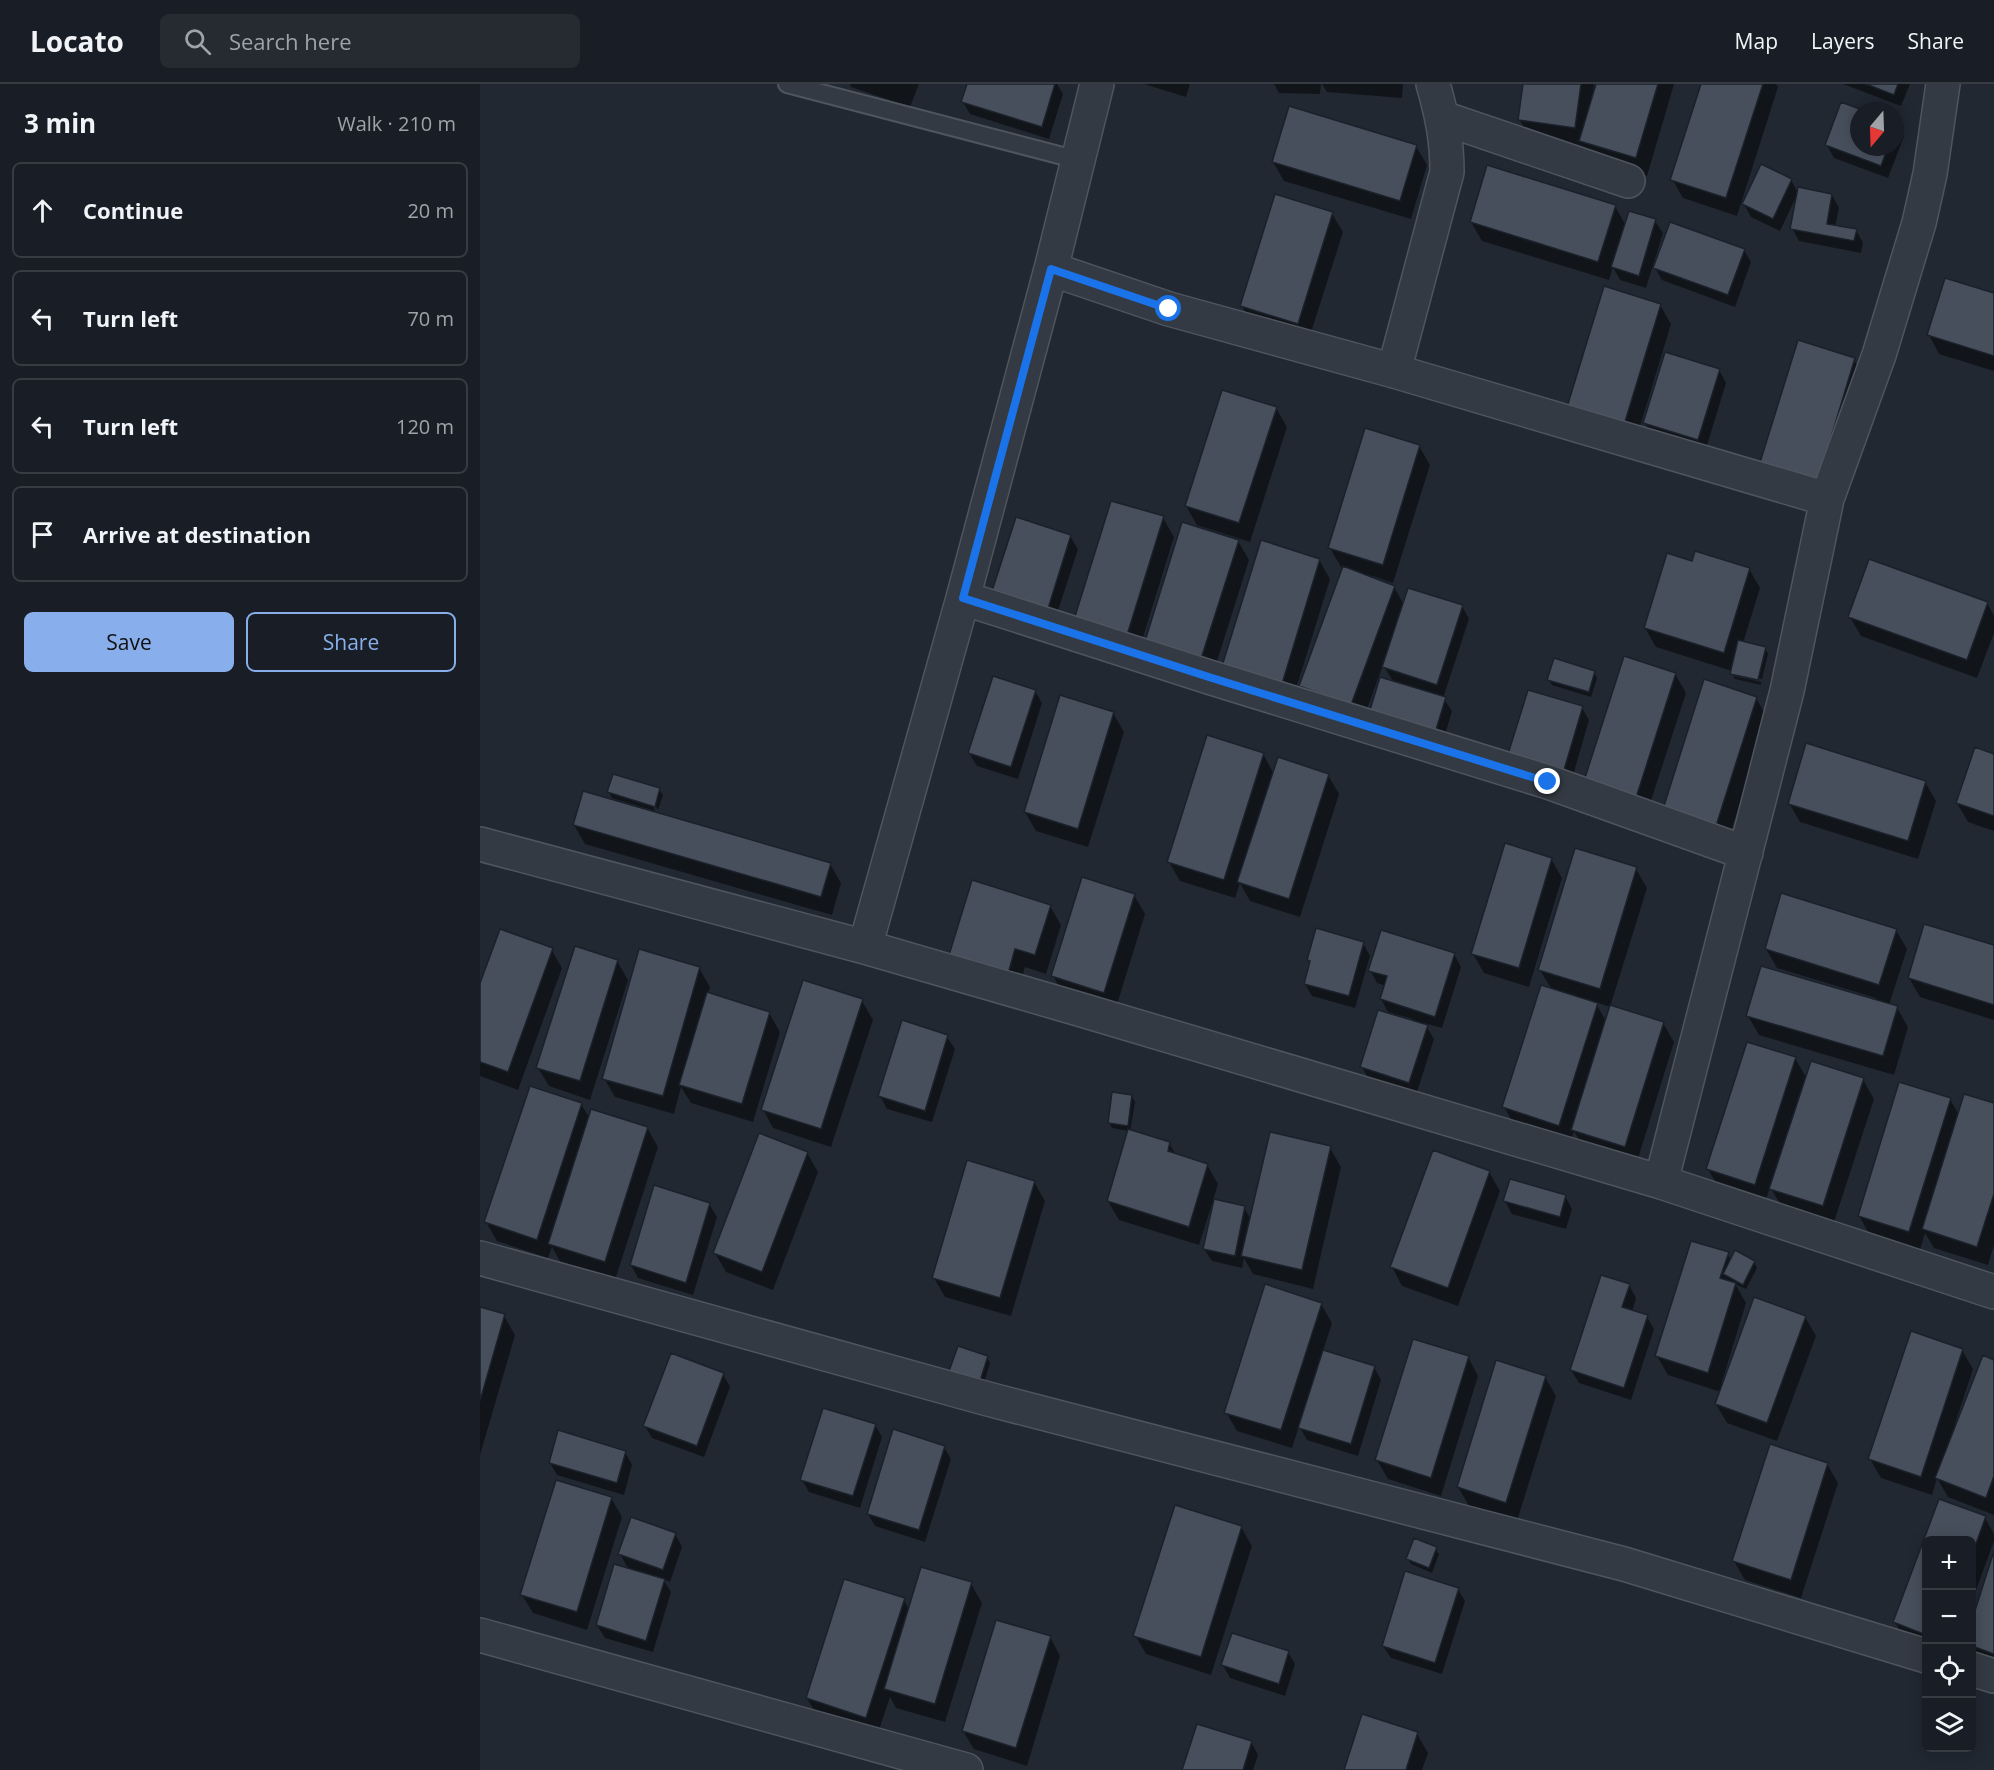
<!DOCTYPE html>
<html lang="en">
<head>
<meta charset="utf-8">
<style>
  :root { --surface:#191e26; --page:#262b32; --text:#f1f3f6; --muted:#9fa2a7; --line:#373c43; --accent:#88afeb }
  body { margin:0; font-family:"Open Sans",sans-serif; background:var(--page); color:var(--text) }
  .controls { position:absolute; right:18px; bottom:18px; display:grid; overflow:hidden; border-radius:9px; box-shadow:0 3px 15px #0003 }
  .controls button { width:54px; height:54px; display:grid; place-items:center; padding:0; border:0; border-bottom:2px solid var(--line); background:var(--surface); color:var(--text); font:30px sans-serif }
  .compass { position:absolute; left:1370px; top:18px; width:54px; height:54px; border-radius:50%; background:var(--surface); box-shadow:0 3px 15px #0003; rotate:199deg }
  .stop { position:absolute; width:18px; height:18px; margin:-14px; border:4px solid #1a73e8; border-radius:50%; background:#fff }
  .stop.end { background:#1a73e8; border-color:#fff; box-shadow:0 2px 6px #0008 }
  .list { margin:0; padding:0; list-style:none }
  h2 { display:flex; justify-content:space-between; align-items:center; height:78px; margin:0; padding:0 24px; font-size:26px }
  h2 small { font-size:20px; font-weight:400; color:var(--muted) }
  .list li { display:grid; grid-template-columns:39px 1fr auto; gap:18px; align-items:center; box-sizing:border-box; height:96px; margin:0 12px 12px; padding:0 12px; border:2px solid var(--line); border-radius:9px }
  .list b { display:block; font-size:22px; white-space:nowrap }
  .list em { font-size:20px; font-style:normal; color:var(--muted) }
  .actions { display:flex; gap:12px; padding:18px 24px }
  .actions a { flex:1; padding:14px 0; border:2px solid var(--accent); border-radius:9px; text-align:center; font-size:21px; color:var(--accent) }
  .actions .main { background:var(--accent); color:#111 }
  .icon { flex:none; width:33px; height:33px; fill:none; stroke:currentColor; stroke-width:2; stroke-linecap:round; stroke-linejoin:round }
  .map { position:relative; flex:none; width:1514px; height:1686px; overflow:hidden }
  header { display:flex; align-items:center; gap:36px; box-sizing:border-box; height:84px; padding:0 30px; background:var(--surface); border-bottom:2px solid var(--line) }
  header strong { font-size:28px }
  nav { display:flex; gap:33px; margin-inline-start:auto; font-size:21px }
  .search { width:420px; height:54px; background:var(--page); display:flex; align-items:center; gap:15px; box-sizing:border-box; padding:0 21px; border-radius:9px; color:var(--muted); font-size:22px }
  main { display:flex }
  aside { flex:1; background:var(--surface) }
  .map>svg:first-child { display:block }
  .shadow { fill:#0007 }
  .building { fill:#474f5c; stroke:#1b212a; stroke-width:1.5 }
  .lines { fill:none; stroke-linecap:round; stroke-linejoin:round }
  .lane-casing { stroke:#4e555e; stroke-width:20 }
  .street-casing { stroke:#4e555e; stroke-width:36 }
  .lane { stroke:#343a43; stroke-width:16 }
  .street { stroke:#343a43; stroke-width:33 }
  .route { stroke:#1a73e8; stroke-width:8 }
</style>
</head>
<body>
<header>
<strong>Locato</strong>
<div class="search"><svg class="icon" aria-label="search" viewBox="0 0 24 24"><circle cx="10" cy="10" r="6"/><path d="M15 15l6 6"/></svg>Search here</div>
<nav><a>Map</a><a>Layers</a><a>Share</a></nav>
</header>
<main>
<aside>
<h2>3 min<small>Walk · 210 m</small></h2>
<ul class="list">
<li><svg class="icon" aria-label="ahead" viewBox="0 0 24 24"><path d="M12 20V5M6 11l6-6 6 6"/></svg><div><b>Continue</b></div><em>20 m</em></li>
<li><svg class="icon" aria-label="left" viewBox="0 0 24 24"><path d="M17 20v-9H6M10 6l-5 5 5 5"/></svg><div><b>Turn left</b></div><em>70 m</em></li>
<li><svg class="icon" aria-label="left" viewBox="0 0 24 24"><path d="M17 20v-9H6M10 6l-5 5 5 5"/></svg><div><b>Turn left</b></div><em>120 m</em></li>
<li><svg class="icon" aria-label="arrive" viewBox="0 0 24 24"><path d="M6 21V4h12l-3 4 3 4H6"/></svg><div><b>Arrive at destination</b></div></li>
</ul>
<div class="actions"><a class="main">Save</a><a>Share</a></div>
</aside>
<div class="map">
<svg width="1514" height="1686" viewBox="0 0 1514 1686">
  <rect width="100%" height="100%" fill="#212832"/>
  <path class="shadow" d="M370 0H439L430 23 371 3Z
    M489 0H577L583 10 569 55 490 30 483 18Z
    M664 0H710L706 13Z
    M794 0H841L840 10 799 9Z
    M842 0H923L922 14 847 8Z
    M1045 0H1114L1113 10H1115L1118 0H1194L1167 92 1112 75 1104 63 1050 55 1040 36Z
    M1223 0H1296L1298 3 1257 132 1203 114 1192 95Z
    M1363 0H1430L1421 22Z
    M1362 20 1381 27H1379V63H1415L1416 40 1424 52 1408 94 1354 74 1347 61Z
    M936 62 947 81 931 135 804 97 793 78Z
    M1311 96 1318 109 1352 111 1359 124 1355 143 1376 146 1383 159 1381 169 1319 157 1312 144 1317 111 1300 147 1271 133 1264 120Z
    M1135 122 1146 142 1175 137 1183 149 1166 204 1140 196 1133 183 1129 196 1002 157 991 138Z
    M852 130 863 148 828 258 773 241 762 222Z
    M1264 166 1271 178 1255 223 1182 196 1175 184Z
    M1514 211V287L1459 270 1449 251Z
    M1180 221 1191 240 1155 359 1099 342Z
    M1374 276 1385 295 1346 425 1289 407Z
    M1239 286 1246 299 1225 368 1172 351 1165 339Z
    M796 324 807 343 770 458 717 441 706 422Z
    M939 362 950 381 913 499 893 492 892 495 914 503 924 521 982 522 989 535 963 614 972 627 959 671 903 581 882 639 831 621 820 602 864 484 861 483 850 464Z
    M683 434 694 453 655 579 604 563Z
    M590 452 598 465 574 539 520 522Z
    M758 457 769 476 732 593 677 576Z
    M839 476 850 495 812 618 755 601Z
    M1269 485 1280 504 1263 559 1285 564 1288 570 1282 595 1254 589V592L1281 598V601L1255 595 1252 589V587L1176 563 1165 544Z
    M1507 519 1514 532V549L1497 594 1381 552 1370 533Z
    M1114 588 1117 594 1111 613 1072 601 1069 596Z
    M1195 590 1206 609 1165 735 1116 719Z
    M555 607 562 619 538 695 497 682 489 669Z
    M1276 614 1287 633 1247 760 1196 744Z
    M1102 624 1109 636 1091 698 1037 683Z
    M633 629 644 648 608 763 556 747 545 728Z
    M783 670 794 690 848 691 859 710 820 833 770 817 760 799 755 814 700 797 689 778Z
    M1514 671V747L1488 738 1477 719Z
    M1445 698 1456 717 1438 775 1320 738 1309 719Z
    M179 705 183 711 178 726 172 715 170 717 175 727 132 714 129 708Z
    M176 728 177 730 350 780 361 799 352 831 105 760 94 741 175 730Z
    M1071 775 1082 794 1049 903 1004 889 993 870Z
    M1156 785 1167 804 1130 923 1115 918 1126 937 1183 939 1194 958 1156 1081 1104 1065 1094 1047 1090 1060 1035 1042 1024 1023 1072 906 1060 886Z
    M654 811 665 830 635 927 584 911 573 892Z
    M570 822 581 841 566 890 545 883 538 908 481 890Z
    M1416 846 1427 865 1409 921 1417 924 1428 943 1414 991 1279 951 1268 932 1395 917 1396 914 1297 884 1286 865Z
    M883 859 890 872 875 924 832 912 825 900 831 879 829 875Z
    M1514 863V936L1440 913 1429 894Z
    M71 865 82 884 38 1006 0 992V904Z
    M974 870 981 883 962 944 944 939 954 955 936 1011 889 996 882 983 933 935 908 928 901 915 906 902 897 899 890 886Z
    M137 877 148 896 110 1016 69 1002 58 984Z
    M219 884 230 903 228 910 289 929 300 948 273 1038 211 1019 201 1003 194 1030 135 1013 124 994Z
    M382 917 393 936 351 1063 293 1044 283 1025Z
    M467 953 475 965 452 1038 407 1025 400 1012Z
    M1315 974 1327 995 1383 996 1394 1015 1353 1141 1302 1123 1290 1103 1285 1119 1239 1104 1228 1085Z
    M652 1012 655 1018 650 1047 689 1059 696 1071 727 1081 738 1100 733 1116 764 1124 771 1135 850 1064 861 1083 833 1205 773 1190 764 1174 762 1184 732 1177 724 1165 734 1121 732 1120 719 1161 639 1136 628 1117 649 1047 632 1044 629 1038Z
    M1470 1015 1479 1031 1514 1021V1161L1508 1181 1454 1164 1445 1149 1440 1166 1390 1151 1379 1132Z
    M101 1020 110 1035 167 1044 178 1063 135 1196 81 1179 72 1163 68 1174 17 1157 6 1138Z
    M327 1069 338 1088 293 1206 246 1188 235 1169Z
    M1009 1088 1020 1107 978 1222 922 1202 912 1183Z
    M554 1098 565 1117 531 1232 465 1213 454 1194Z
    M1085 1112 1092 1125 1086 1145 1032 1130 1025 1117Z
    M229 1120 237 1133 213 1211 158 1194 151 1181Z
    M1247 1170 1252 1177 1274 1178 1277 1184 1266 1205 1255 1200 1266 1219 1242 1298 1244 1299 1325 1233 1336 1252 1297 1357 1247 1339 1236 1320 1241 1308 1188 1291 1177 1272Z
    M1149 1201 1156 1214 1152 1228 1167 1233 1174 1245 1151 1316 1099 1299 1091 1286Z
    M841 1220 852 1239 843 1267 894 1283 901 1296 878 1372 827 1356 819 1342 812 1364 757 1347 746 1328Z
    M0 1225 24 1232 35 1251 0 1371Z
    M1482 1266 1493 1285 1474 1343 1477 1344 1514 1277V1431L1468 1413 1457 1394 1452 1411 1401 1394 1390 1375Z
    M507 1273 510 1279 503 1302 474 1292Z
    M988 1273 998 1292 961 1412 908 1395 897 1376Z
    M243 1290 250 1303 224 1373 172 1354 165 1342Z
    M1065 1293 1076 1312 1037 1437 989 1422 978 1403Z
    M395 1341 402 1353 380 1424 329 1408 322 1396Z
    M464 1363 471 1375 445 1458 395 1442 388 1430Z
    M145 1368 152 1381 144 1411 77 1391 70 1379Z
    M1347 1380 1358 1399 1321 1514 1265 1496 1254 1477Z
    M131 1414 142 1433 107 1546 53 1529 42 1511Z
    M1460 1417 1505 1434 1514 1450V1457L1492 1517V1456H1446V1565L1426 1557 1415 1538Z
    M761 1443 772 1462 731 1591 666 1570 655 1551Z
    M195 1450 202 1463 190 1498 183 1495 191 1508 173 1568 125 1554 117 1541 149 1486 140 1470Z
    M955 1465 959 1470 952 1489 931 1480 928 1475Z
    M1514 1472V1584L1492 1570V1541Z
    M491 1500 502 1519 465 1638 416 1624 410 1613 397 1652 338 1633 327 1614 424 1516 429 1526Z
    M978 1505 985 1517 962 1590 911 1574 903 1562Z
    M570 1553 580 1572 547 1682 494 1665 483 1647Z
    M808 1568 815 1580 805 1612 750 1594 743 1581Z
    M937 1650 948 1669 942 1686H865Z
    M771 1658 778 1671 773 1686H704Z"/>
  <path class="building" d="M487 0H575L562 43 481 18Z
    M1043 0H1101L1095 44 1038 36Z
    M1116 0H1178L1156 74 1099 57Z
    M1221 0H1283L1246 114 1190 96Z
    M1386 0H1418L1414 11Z
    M1361 18 1385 27H1379V63H1408L1401 82 1345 61Z
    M809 22 937 61 920 117 792 78Z
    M1281 80 1312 95 1293 135 1262 120Z
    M1007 81 1136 121 1118 178 990 138Z
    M1318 103 1352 110 1347 140 1377 145 1374 157 1310 145Z
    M795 110 853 128 818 240 760 222Z
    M1149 127 1176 135 1159 192 1131 183Z
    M1190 138 1265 165 1248 211 1173 184Z
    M1465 194 1514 209V272L1447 251Z
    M1124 202 1181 220 1144 341 1087 323Z
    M1318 256 1375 274 1335 407 1277 388Z
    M1185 268 1240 285 1218 356 1163 339Z
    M742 306 797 323 759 439 705 422Z
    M885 344 940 361 903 481 848 464Z
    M631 417 684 432 644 561 591 545Z
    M536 433 591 451 567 528 511 510Z
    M702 438 759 456 721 575 665 557Z
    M781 456 840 475 802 600 742 582Z
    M1215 467 1270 484 1244 569 1164 544 1187 469 1212 477Z
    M1389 475 1508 518 1487 576 1368 533Z
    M863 482 915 502 871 621 819 602Z
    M928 504 983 521 957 601 902 583Z
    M1258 556 1286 563 1278 596 1250 590Z
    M1144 572 1196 589 1155 717 1103 700Z
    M1074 574 1115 587 1109 608 1067 596Z
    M513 592 556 606 531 683 488 669Z
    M900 593 966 613 952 659 886 639Z
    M1224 595 1277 613 1236 742 1183 725Z
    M1048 606 1103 622 1084 686 1028 670Z
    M580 611 634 628 598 745 544 728Z
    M727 651 784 669 744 796 687 778Z
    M1326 659 1446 697 1428 757 1308 720Z
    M1495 663 1514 670V732L1476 719Z
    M798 673 849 690 809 815 757 798Z
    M133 690 180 704 175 723 127 708Z
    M103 707 351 779 341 813 93 741Z
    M1025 759 1072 774 1039 884 991 870Z
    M1095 764 1157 783 1120 905 1058 886Z
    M602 793 655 810 624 909 571 892Z
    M492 796 571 821 555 871 535 865 528 890 469 871Z
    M1301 809 1417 845 1399 901 1285 865Z
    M1444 840 1514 861V921L1428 894Z
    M836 844 884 858 869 912 824 900 830 877 827 876Z
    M20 845 73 864 28 988 0 978V899Z
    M901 846 975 869 955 933 900 915 907 892 888 887Z
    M95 862 138 876 100 997 56 984Z
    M159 865 220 883 183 1012 122 995Z
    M1281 882 1418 922 1403 972 1266 932Z
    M323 896 383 915 341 1045 281 1026Z
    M1061 901 1118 919 1079 1042 1022 1023Z
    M227 908 290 928 262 1020 199 1001Z
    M1130 921 1184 938 1145 1063 1091 1046Z
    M898 926 948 941 929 999 880 983Z
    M422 936 468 951 445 1027 398 1012Z
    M1267 958 1316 973 1275 1101 1226 1085Z
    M1331 977 1384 994 1343 1122 1289 1105Z
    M1419 998 1471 1014 1429 1148 1378 1132Z
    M50 1002 102 1019 57 1156 4 1138Z
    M632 1008 652 1011 648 1042 628 1039Z
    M1484 1010 1514 1019V1110L1497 1163 1442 1145Z
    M111 1025 168 1043 125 1178 68 1160Z
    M648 1045 690 1058 688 1067 728 1080 709 1143 627 1117Z
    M790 1048 851 1062 822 1186 761 1172Z
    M279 1049 328 1068 282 1188 233 1169Z
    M953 1066 1010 1087 968 1204 910 1183Z
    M487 1076 555 1097 520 1214 452 1194Z
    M1030 1095 1086 1111 1080 1133 1023 1117Z
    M174 1101 230 1119 206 1199 150 1181Z
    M734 1115 765 1122 755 1172 723 1165Z
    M1211 1157 1249 1168 1240 1194 1256 1199 1228 1289 1175 1272Z
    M1255 1166 1275 1177 1263 1201 1243 1190Z
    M1121 1191 1150 1200 1142 1223 1168 1231 1144 1304 1090 1286Z
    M785 1200 842 1219 801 1346 744 1329Z
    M1274 1213 1326 1232 1287 1339 1235 1320Z
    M0 1223 25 1230 0 1317Z
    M1431 1247 1483 1265 1441 1393 1388 1375Z
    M933 1255 989 1272 951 1394 895 1376Z
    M478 1262 508 1272 500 1297 469 1287Z
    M843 1266 895 1282 871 1360 818 1344Z
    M191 1269 244 1289 217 1362 163 1342Z
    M1503 1271 1514 1276V1392L1506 1414 1455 1394Z
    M1016 1276 1066 1292 1026 1419 977 1403Z
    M343 1324 396 1340 373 1412 320 1396Z
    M413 1345 465 1362 439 1446 387 1430Z
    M78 1346 146 1367 137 1399 69 1379Z
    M1290 1360 1348 1379 1311 1496 1252 1477Z
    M76 1396 132 1413 97 1528 40 1511Z
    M1459 1415 1506 1432 1492 1471V1456H1446V1551L1413 1538Z
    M695 1421 762 1442 721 1573 653 1552Z
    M151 1433 196 1449 183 1486 138 1470Z
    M934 1454 957 1463 949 1484 926 1475Z
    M1514 1467V1570L1492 1562V1536Z
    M134 1480 185 1495 166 1557 116 1541Z
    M441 1483 492 1498 455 1620 404 1605Z
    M925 1487 979 1504 955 1579 902 1562Z
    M364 1495 425 1514 386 1634 326 1614Z
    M516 1536 571 1552 536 1664 482 1647Z
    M752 1549 809 1567 799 1600 741 1581Z
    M882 1630 938 1648 926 1686H864Z
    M717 1640 772 1657 763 1686H702Z"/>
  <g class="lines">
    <defs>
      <path id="lane" d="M307 0 598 76"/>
      <path id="street" d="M963 34 1148 97
        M571 185 689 225 914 287 1347 415
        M914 287 967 88C967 56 962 31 953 0
        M483 514 732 594 1068 698 1266 769
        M0 760 385 863 595 924 1181 1098 1514 1208
        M385 863 483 514 571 185 617 0
        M1181 1098 1307 607 1347 415 1399 271 1439 139 1450 90 1463 0
        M0 1174 508 1315 1144 1480 1446 1572
        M0 1551 486 1686
        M1492 1585 1514 1592"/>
    </defs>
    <use href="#lane" class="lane-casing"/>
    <use href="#street" class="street-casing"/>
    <use href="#lane" class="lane"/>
    <use href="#street" class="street"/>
  </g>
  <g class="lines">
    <path class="route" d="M689 225 571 185 483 514 732 594 1068 698"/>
  </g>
</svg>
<div class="controls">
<button>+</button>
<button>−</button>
<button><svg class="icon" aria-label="locate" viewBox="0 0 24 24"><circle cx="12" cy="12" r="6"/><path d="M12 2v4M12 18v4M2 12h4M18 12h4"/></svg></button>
<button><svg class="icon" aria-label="layers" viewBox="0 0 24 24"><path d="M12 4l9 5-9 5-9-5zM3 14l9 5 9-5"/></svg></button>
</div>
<svg class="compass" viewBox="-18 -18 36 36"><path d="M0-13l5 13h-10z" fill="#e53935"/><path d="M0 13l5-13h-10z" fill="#9fa2a7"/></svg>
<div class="stop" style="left:689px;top:225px"></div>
<div class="stop end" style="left:1068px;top:698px"></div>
</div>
</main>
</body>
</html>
